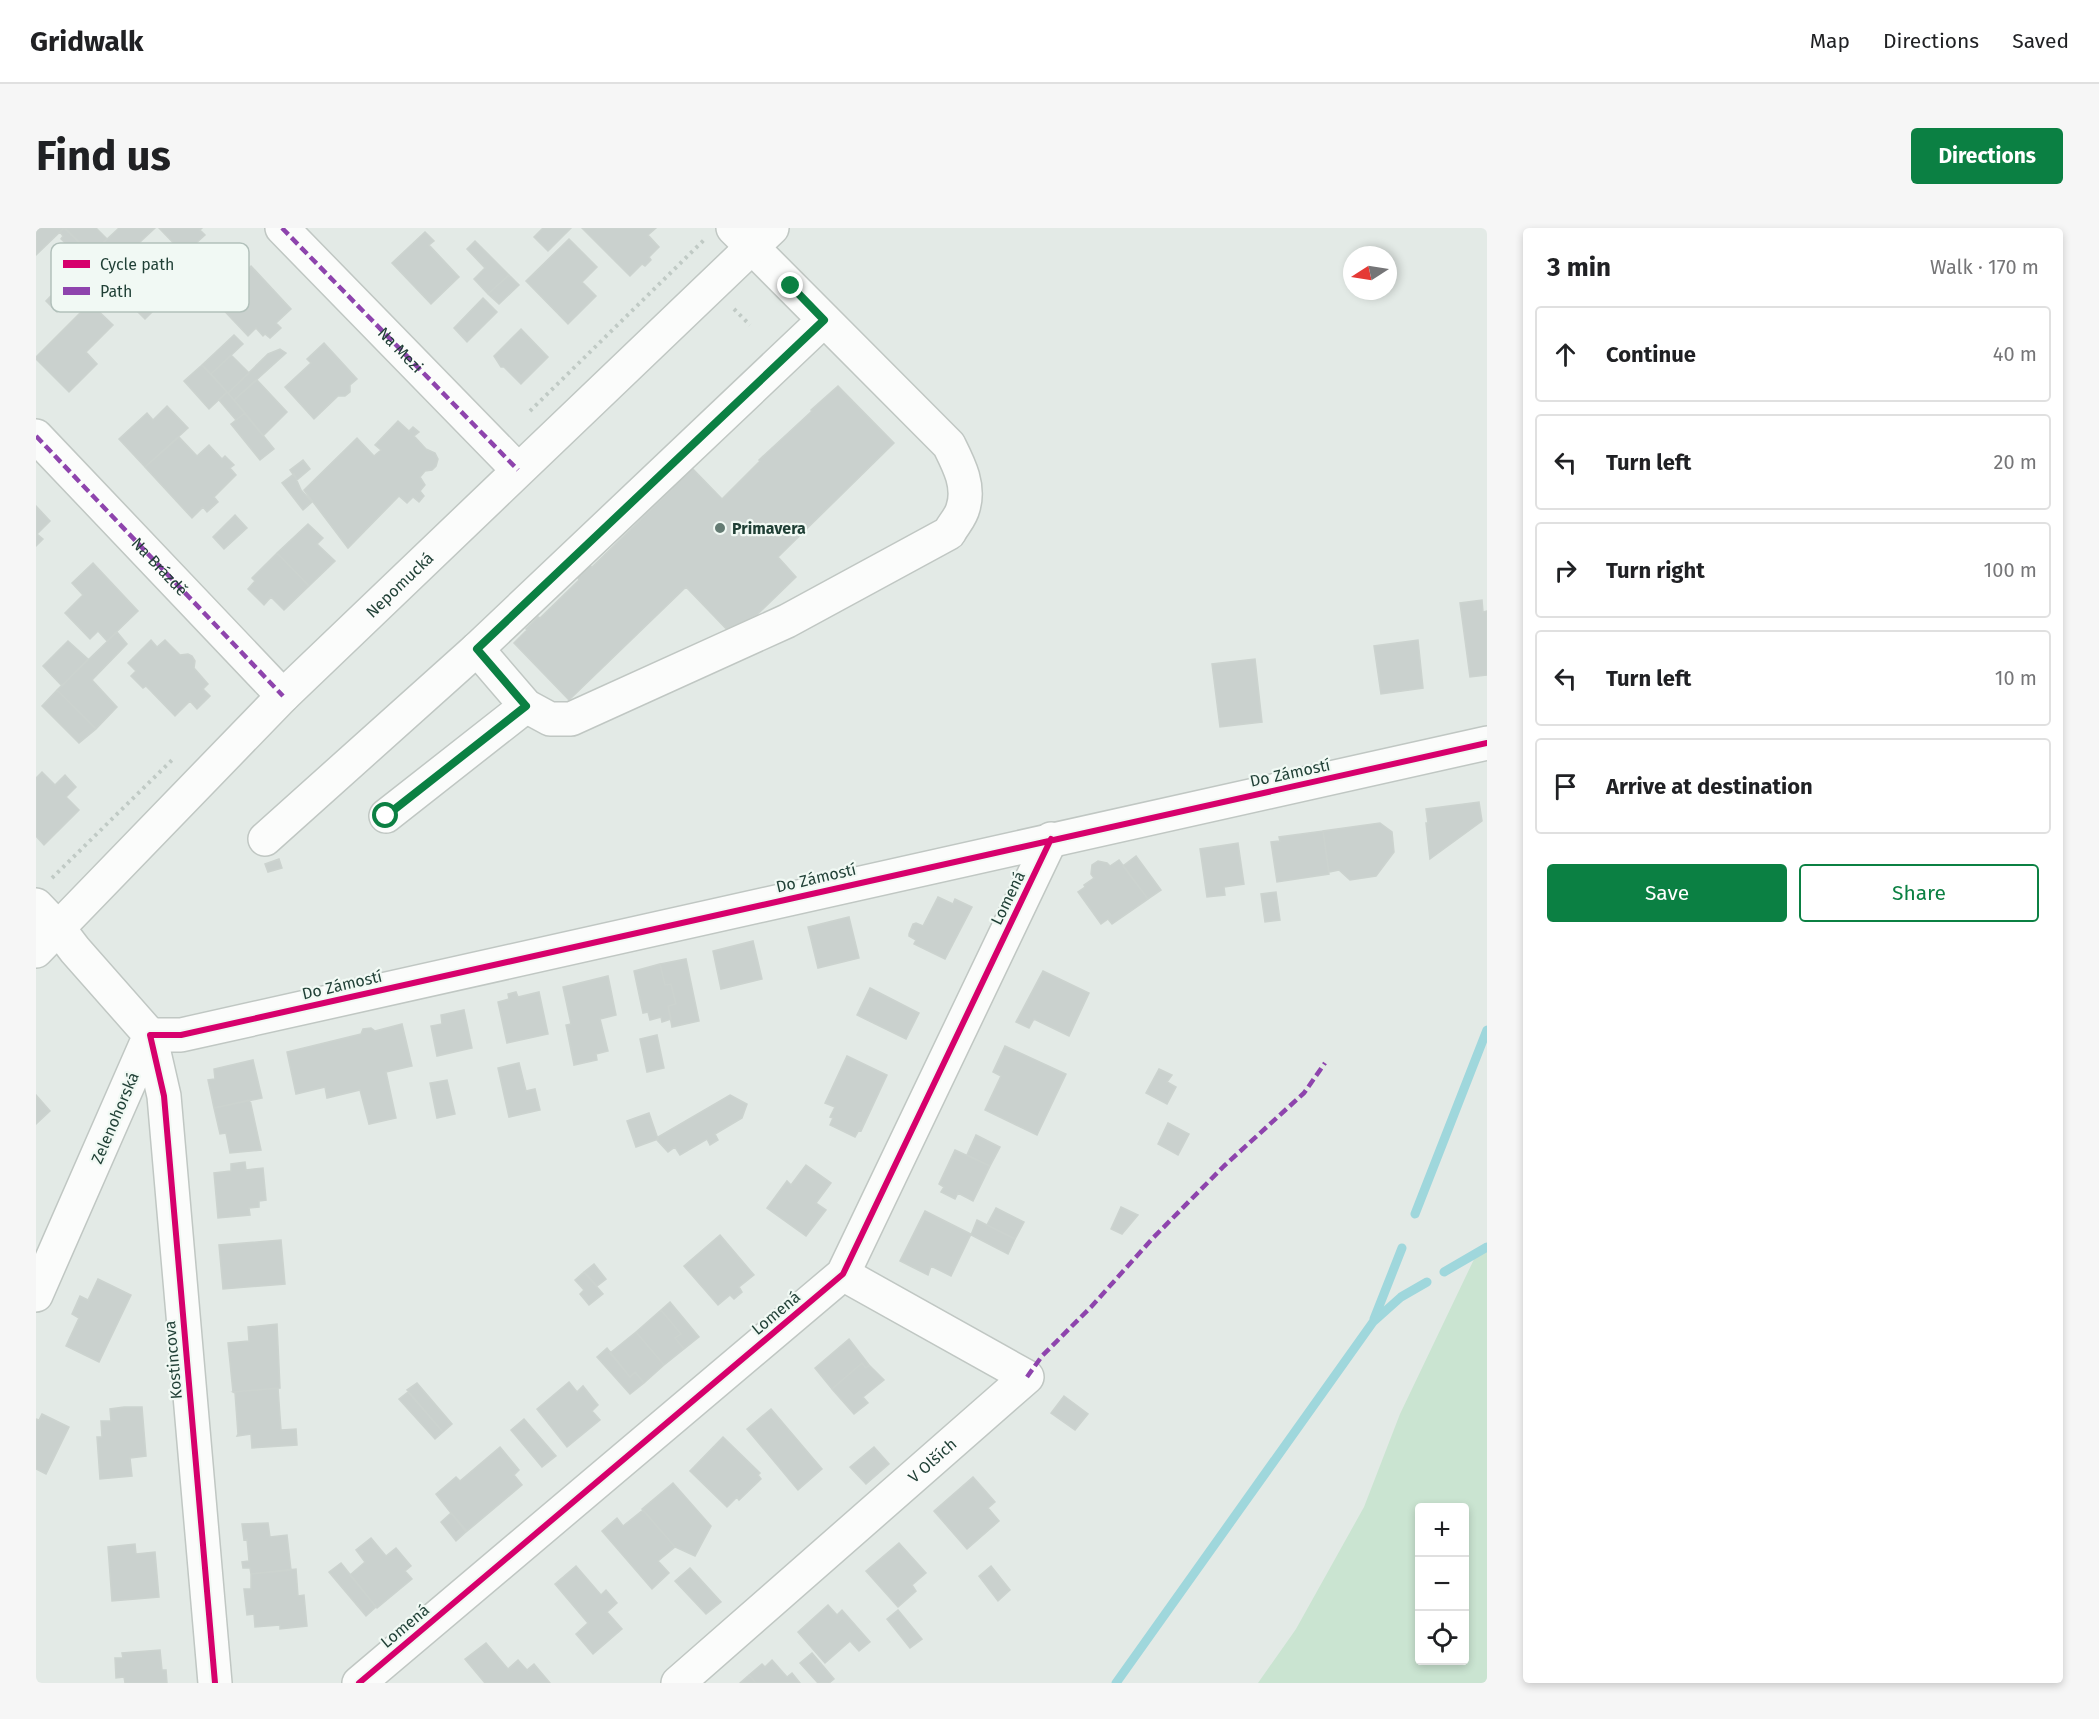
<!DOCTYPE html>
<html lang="en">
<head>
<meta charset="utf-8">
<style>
  :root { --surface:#fff; --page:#f6f6f6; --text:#202124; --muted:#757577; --line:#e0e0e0; --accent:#0b8043 }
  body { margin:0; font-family:"Fira Sans",sans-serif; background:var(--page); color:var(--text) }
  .controls { position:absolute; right:18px; bottom:18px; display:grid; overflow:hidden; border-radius:6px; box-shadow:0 3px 9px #0003 }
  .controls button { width:54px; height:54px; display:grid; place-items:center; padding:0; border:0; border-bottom:2px solid var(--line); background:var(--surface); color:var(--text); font:30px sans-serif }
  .compass { position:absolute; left:1307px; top:18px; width:54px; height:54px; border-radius:50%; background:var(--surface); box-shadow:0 3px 9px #0003; rotate:258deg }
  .stop { position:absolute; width:18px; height:18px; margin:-14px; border:4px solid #0b8043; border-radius:50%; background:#fff }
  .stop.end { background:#0b8043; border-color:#fff; box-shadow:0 2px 6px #0008 }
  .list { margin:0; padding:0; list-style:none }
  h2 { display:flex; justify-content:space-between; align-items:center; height:78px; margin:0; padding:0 24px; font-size:26px }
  h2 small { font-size:20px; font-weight:400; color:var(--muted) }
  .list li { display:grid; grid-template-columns:39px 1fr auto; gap:18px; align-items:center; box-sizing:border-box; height:96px; margin:0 12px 12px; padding:0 12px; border:2px solid var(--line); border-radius:6px }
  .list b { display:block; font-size:22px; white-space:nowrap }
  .list em { font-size:20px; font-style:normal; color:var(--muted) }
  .actions { display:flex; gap:12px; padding:18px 24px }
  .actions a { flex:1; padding:14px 0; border:2px solid var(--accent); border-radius:6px; text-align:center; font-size:21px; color:var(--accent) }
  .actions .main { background:var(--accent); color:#fff }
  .icon { flex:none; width:33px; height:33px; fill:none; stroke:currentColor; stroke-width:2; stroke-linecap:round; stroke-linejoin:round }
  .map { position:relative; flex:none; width:1451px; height:1455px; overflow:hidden; border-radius:6px }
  header { display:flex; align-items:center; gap:36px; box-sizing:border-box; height:84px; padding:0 30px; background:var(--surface); border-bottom:2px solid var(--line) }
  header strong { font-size:28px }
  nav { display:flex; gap:33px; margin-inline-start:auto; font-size:21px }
  .intro { display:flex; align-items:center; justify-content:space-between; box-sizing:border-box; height:144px; padding:0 36px }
  h1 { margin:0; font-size:42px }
  .button { padding:15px 27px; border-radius:6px; background:var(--accent); color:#fff; font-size:21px; font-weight:700 }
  main { display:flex; gap:36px; padding:0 36px }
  aside { flex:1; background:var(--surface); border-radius:6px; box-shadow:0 3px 9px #0003 }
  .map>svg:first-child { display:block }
  .green { fill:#cae4d1; fill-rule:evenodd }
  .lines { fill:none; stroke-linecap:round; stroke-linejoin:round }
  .stream { stroke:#9fd7dc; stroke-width:9 }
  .building { fill:#cad1ce; stroke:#ccd3cf; stroke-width:1.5 }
  .minor-casing { stroke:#c0c7c3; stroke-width:36 }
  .path { stroke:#c0cac5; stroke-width:4; stroke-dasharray:3 4.5; stroke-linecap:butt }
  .minor { stroke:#fbfcfb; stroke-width:33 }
  .quiet { stroke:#8e44ad; stroke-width:4.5; stroke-dasharray:9 4.5; stroke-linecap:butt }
  .cycleway-casing { stroke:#f1f9f4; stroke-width:10 }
  .cycleway { stroke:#d6006c; stroke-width:6 }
  .route { stroke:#0b8043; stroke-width:8 }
  .poi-dot { fill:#647b73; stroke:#f1f9f4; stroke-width:2 }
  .labels { text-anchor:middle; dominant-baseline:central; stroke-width:4.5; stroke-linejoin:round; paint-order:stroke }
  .street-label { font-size:16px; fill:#1f3f35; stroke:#f1f9f4 }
  .poi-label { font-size:16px; font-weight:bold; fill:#1f3f35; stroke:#f1f9f4; text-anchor:start }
  .key { fill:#f1f9f4; stroke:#b2c1bb; stroke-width:1.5 }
  .key-label { font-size:16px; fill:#1f3f35 }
</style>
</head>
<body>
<header>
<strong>Gridwalk</strong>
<nav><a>Map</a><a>Directions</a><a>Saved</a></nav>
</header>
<div class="intro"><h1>Find us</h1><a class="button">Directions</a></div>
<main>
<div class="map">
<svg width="1451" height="1455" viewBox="0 0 1451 1455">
  <rect width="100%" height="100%" fill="#e3eae6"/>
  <path class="green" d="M1451 1022V1455H1222L1260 1401 1328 1279 1364 1186 1441 1025ZM1384 1280H1428V1432H1384Z"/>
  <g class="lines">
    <path class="stream" d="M1379 986 1451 802
      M1408 1044 1451 1019
      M1338 1091 1366 1020
      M1080 1455 1337 1094 1365 1069 1391 1054"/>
  </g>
  <path class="building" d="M0 0H28L0 27Z
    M28 0 55 26 49 34 25 11 27 8 24 4Z
    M29 0H60L71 11 55 26Z
    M83 0H119L74 42 55 26Z
    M123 0H166L164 2 169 7 148 26Z
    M507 0H535L512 23 498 9Z
    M546 0H620L612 7 623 19 613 29 615 32 609 38 606 36 594 48Z
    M389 4 398 13 393 17 423 49 395 76 356 35Z
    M533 11 561 39 546 54 560 68 532 96 490 53Z
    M439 13 473 47 452 66 438 51 449 40 431 21Z
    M55 26 69 38 21 84 10 73Z
    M69 38 116 84 109 91 62 44Z
    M215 38 255 81 240 95 245 100 234 110 229 106 227 108 220 100 212 108 179 73Z
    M473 47 483 57 463 76 452 66Z
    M447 70 461 84 431 114 418 100Z
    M54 75 77 97 50 124 61 136 33 164 0 131V129Z
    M485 101 512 129 485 156 468 139H465L458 128Z
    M198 107 207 116 175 146 166 137Z
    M288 115 321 151 314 157V164L309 168H302L278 191 249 159 275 135 271 131Z
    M244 121 250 125 198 172 192 165 232 126Z
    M195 127 213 145 192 165 175 146Z
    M166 137 191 164 173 181 148 153Z
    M221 152 251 184 227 208 198 172Z
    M802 158 858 215 742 329 760 349 698 409 650 359 533 472 478 415 491 402 490 401 502 389 504 390 543 352 542 350 554 338 556 339 636 261 633 254 651 238 657 241 686 271 724 233 723 232 776 183 775 182Z
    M191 164 209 185 200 192 183 172Z
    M131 178 152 200 109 239 83 211 111 185 117 192Z
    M209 185 238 221 224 232 195 196Z
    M362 193 373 203 377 199 383 204 378 208 390 221 399 225 402 231 400 238 396 242 389 243 384 249 389 257 384 263 388 268 383 274 377 269 371 275 363 268 312 320 268 262 321 210 338 228 345 222 339 217Z
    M143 209 161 228 173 217 186 231 189 228 198 237 194 240 200 247 178 269 182 274 171 284 167 279 156 290 109 239Z
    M267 232 274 241 261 252 254 242Z
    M258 246 265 262 276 274 267 282 246 255Z
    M0 278 14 293 1 306 7 311 0 318Z
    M199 287 211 300 188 321 177 309Z
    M272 296 287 310 281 316 299 333 273 358 241 325Z
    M241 325 273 358 248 382 235 369 228 377 212 361 219 353 216 350Z
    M57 335 102 383 71 413 62 403 54 411 29 385 47 367 36 355Z
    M1446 372 1447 384 1451 383V447L1434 449 1424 375Z
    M81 404 91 416 56 452 81 479 60 501 21 462Z
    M115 412 121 419 129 412 144 427 152 426 156 428 159 433 158 440 172 456 167 461 174 468 161 481 154 473 139 488 110 458 107 460 95 448 100 443 92 435Z
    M1382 412 1387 460 1345 466 1338 418Z
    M32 413 52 431 26 458 7 438Z
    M1219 431 1226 494 1184 499 1176 436Z
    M21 462 60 501 43 515 6 478Z
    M6 544 19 557 29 547 40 559 30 569 43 582 8 617 0 608V550Z
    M1443 574 1446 593 1394 631 1390 595H1392L1390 581Z
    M1344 595 1356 604 1358 624 1340 648 1314 652 1303 642 1293 644 1287 603Z
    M1287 603 1293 646 1241 654 1235 614 1244 613 1243 609Z
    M1202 615 1208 656 1188 659 1189 667 1171 669 1164 621Z
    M1100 628 1125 662 1112 671 1087 638Z
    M243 631 246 640 232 644 229 636Z
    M1083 632 1112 671 1076 696 1072 691 1065 696 1042 664 1049 659 1048 657 1058 650 1055 646 1056 637 1062 633 1071 635 1074 638Z
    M1240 664 1244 692 1229 694 1225 666Z
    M902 669 917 676 919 671 936 679 909 731 878 716 880 712 873 708V706L877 696 880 695 887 698Z
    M813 689 823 730 782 740 772 699Z
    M717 713 726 751 685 761 677 723Z
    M650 731 663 793 636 799 632 778 640 776 635 756 629 757 624 736Z
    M624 736 629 757 635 756 640 776 632 778 635 791 626 794 625 789 614 792 612 784 607 785 598 743Z
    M1007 743 1053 765 1033 808 998 791 993 800 980 794Z
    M572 748 580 787 564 791 572 823 560 826 561 832 538 837 530 797 535 796 527 759Z
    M834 760 883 785 870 811 821 787Z
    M480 764 482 769 503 764 512 806 471 815 462 774 473 771 472 766Z
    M428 782 436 820 401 828 395 798 406 796 405 787Z
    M366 796 376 838 350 844 360 890 333 896 324 862 291 870 289 859 260 866 251 824 325 806 327 801 335 800 339 803Z
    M621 807 628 840 611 844 604 811Z
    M969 818 1030 846 1001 907 949 882 965 848 957 844Z
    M811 828 851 847 825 903 823 902 819 909 794 897 797 890 794 889 799 879 789 875Z
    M217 832 226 870 178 880 172 852 179 851 178 841Z
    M483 835 490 863 499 861 504 882 473 889 462 840Z
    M1123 841 1136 847 1131 854 1140 859 1131 876 1110 865Z
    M411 852 419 886 401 890 394 855Z
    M0 867 14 883 0 896Z
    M694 867 711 876 706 890 679 906 682 912 674 917 671 911 644 927 639 919 632 924 621 912 622 909Z
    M214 872 225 922 194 925 190 905 184 906 178 880Z
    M613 885 622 911 600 919 591 893Z
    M1132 895 1153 906 1142 927 1122 916Z
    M940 907 964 919 954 938 931 927Z
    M919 922 954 938 937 973 922 965 919 971 905 964 908 959 903 956Z
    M209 934 210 942 227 940 230 972 223 973V979L213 980 214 987 182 990 178 945 195 943V936Z
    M770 937 795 955 780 975 790 982 770 1008 731 980 751 953 755 957Z
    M1085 979 1102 987 1086 1006 1075 1001Z
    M960 980 988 994 979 1011 951 997Z
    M889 983 935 1006 915 1048 895 1038 892 1047 864 1033Z
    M941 992 979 1011 972 1026 935 1007Z
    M684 1007 718 1047 703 1059 706 1064 698 1071 694 1067 682 1077 648 1038Z
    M245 1012 249 1056 187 1061 183 1017Z
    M558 1036 570 1051 561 1058 548 1044Z
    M548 1044 567 1066 553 1077 544 1066 548 1062 539 1052Z
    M62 1051 95 1067 63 1134 30 1118 43 1090 36 1086 44 1068 52 1072Z
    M634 1074 663 1109 648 1121 639 1110 645 1106 625 1082Z
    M625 1082 645 1106 639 1110 648 1121 628 1137 600 1104Z
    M241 1096 244 1160 197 1164 192 1115 213 1113 212 1099Z
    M600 1104 628 1137 608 1155 599 1144 594 1149 574 1125Z
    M813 1111 833 1137 830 1140 826 1135 796 1161 779 1140Z
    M571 1120 594 1149 599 1144 608 1155 594 1166 561 1129Z
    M826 1135 830 1140 833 1137 848 1152 827 1169 832 1175 818 1186 796 1161Z
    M533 1154 541 1164 547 1158 562 1177 556 1183 564 1192 531 1219 501 1181Z
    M381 1155 416 1196 407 1204 371 1162Z
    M242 1160 245 1202 260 1201 261 1217 216 1220 215 1206 201 1208 202 1206 199 1165 197 1164Z
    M372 1164 407 1204 399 1211 363 1171Z
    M1028 1168 1052 1186 1039 1202 1015 1185Z
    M88 1179H106L110 1228 94 1230 96 1248 64 1251 61 1209H66L65 1193H75L74 1181Z
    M735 1181 786 1241 762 1262 711 1201Z
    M6 1186 33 1199 10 1246 0 1241V1191L3 1192Z
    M488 1191 520 1228 506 1239 475 1202Z
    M687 1209 724 1245 722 1247 725 1251 703 1272 701 1269 691 1279 654 1243Z
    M464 1219 483 1242 478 1247 486 1257 430 1304 400 1266 420 1249 424 1253Z
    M838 1219 853 1236 830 1256 814 1239Z
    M937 1249 959 1274 952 1280 963 1293 931 1321 898 1283Z
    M637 1255 675 1298 659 1328 639 1319 606 1281Z
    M607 1282 639 1319 622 1333 633 1345 616 1361 566 1303 581 1290 587 1298Z
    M415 1285 431 1303 420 1313 405 1294Z
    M232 1295 234 1309 251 1307 255 1342 215 1346 214 1340H207L206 1334 213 1333 211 1311 208 1312 206 1296Z
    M335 1310 350 1328 360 1320 375 1338 369 1343 376 1351 341 1380 314 1347 329 1334 320 1322Z
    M863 1315 890 1345 876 1357 880 1363 862 1379 830 1343Z
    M99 1316 100 1326 119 1324 123 1369 76 1373 72 1319Z
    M305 1335 340 1379 330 1388 293 1344Z
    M540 1338 565 1367 570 1362 581 1375 571 1384 586 1401 557 1426 540 1406 552 1395 519 1356Z
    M955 1338 974 1362 962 1373 943 1348Z
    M654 1340 685 1374 670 1386 639 1353Z
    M260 1341 262 1368 268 1367 271 1398 244 1401V1397L219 1399 218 1386 211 1387 208 1361H215V1346Z
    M792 1377 801 1387 806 1382 834 1414 823 1423 814 1413 789 1435 762 1404Z
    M862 1382 886 1411 874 1420 851 1391Z
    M450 1415 472 1441 482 1432 491 1442 498 1436 514 1455H449L429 1431Z
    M124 1422 126 1442H130L131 1455H89L88 1449 80 1450 79 1430H87L86 1425Z
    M776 1425 798 1451 793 1455H782L764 1435Z
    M736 1432 751 1449 756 1445 764 1455H720L713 1447 726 1436 729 1439Z
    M713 1447 720 1455H704Z"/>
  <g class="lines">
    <defs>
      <g id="minor">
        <path d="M246 0 482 242"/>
        <path d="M0 208 247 468"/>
        <path d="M441 421 490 478 514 491H535L751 393 913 305C917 297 925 289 927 280 934 258 923 237 913 217L697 0"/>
        <path d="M350 588 490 478"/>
        <path d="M229 611 441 421 788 92"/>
        <path d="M0 677 23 701 39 722 114 807 0 1067"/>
        <path id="s1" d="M0 723 247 468 736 0"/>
        <path d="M179 1455 128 868 114 807H145L1451 515"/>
        <path d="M323 1455 807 1046 1015 611"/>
        <path id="s2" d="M642 1455 991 1149 807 1046"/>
      </g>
    </defs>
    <use href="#minor" class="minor-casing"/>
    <path class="path" d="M698 81 714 97
      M494 183 669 11
      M16 650 137 531"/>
    <use href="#minor" class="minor"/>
    <g class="quiet">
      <path id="s3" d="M246 0 482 242"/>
      <path id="s4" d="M0 208 247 468"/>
      <path d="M991 1149 1006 1128 1055 1079 1116 1011 1188 938 1268 865 1289 835"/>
    </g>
    <defs>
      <path id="cycleway" d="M179 1455 128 868 114 807H145L1451 515
        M323 1455 807 1046 1015 611"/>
    </defs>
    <use href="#cycleway" class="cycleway-casing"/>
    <use href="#cycleway" class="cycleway"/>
  </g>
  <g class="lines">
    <path class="route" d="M350 588 490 478 441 421 788 92 755 58"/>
  </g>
  <circle class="poi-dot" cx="684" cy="300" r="6"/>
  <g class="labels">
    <g class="street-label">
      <text stroke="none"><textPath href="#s3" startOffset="170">Na Mezi</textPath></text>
      <text stroke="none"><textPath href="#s4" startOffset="180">Na Brázdě</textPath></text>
      <text stroke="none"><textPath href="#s1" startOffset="516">Nepomucká</textPath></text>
      <text transform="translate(1254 545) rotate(-12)">Do Zámostí</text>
      <text transform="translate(780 650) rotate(-13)">Do Zámostí</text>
      <text transform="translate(972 670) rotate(-64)">Lomená</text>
      <text transform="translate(306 757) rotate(-13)">Do Zámostí</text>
      <text transform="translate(79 890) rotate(-67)">Zelenohorská</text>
      <text transform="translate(740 1085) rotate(-40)">Lomená</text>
      <text transform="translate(137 1132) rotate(-95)">Kostincova</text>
      <text stroke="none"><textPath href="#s2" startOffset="338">V Olších</textPath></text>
      <text transform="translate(369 1398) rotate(-40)">Lomená</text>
    </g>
    <g class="poi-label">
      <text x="696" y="300">Primavera</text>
    </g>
  </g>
  <rect x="15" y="15" width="198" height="69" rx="9" class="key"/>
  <rect x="27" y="32" width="27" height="8" fill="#d6006c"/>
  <rect x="27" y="59" width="27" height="8" fill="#8e44ad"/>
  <g class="key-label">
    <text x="64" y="42">Cycle path</text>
    <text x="64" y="69">Path</text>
  </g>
</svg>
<div class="controls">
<button>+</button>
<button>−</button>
<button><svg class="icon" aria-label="locate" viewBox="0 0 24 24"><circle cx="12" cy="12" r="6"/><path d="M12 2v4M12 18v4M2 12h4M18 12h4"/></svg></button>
</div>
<svg class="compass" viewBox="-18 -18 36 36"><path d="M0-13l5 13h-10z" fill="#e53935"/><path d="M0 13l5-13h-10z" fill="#757577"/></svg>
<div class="stop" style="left:350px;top:588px"></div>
<div class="stop end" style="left:755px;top:58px"></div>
</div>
<aside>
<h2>3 min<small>Walk · 170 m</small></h2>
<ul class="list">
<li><svg class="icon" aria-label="ahead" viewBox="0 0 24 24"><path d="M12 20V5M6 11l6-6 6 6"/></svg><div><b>Continue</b></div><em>40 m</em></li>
<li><svg class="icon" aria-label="left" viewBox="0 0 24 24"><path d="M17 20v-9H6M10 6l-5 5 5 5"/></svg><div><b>Turn left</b></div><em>20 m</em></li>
<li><svg class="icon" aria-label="right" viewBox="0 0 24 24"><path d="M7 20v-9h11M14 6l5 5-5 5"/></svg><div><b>Turn right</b></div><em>100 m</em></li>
<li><svg class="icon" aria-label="left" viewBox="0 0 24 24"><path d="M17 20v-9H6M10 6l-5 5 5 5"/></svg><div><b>Turn left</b></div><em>10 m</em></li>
<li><svg class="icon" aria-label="arrive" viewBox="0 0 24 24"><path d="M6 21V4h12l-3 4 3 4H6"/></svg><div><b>Arrive at destination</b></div></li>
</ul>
<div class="actions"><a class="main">Save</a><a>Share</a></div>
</aside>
</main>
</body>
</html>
